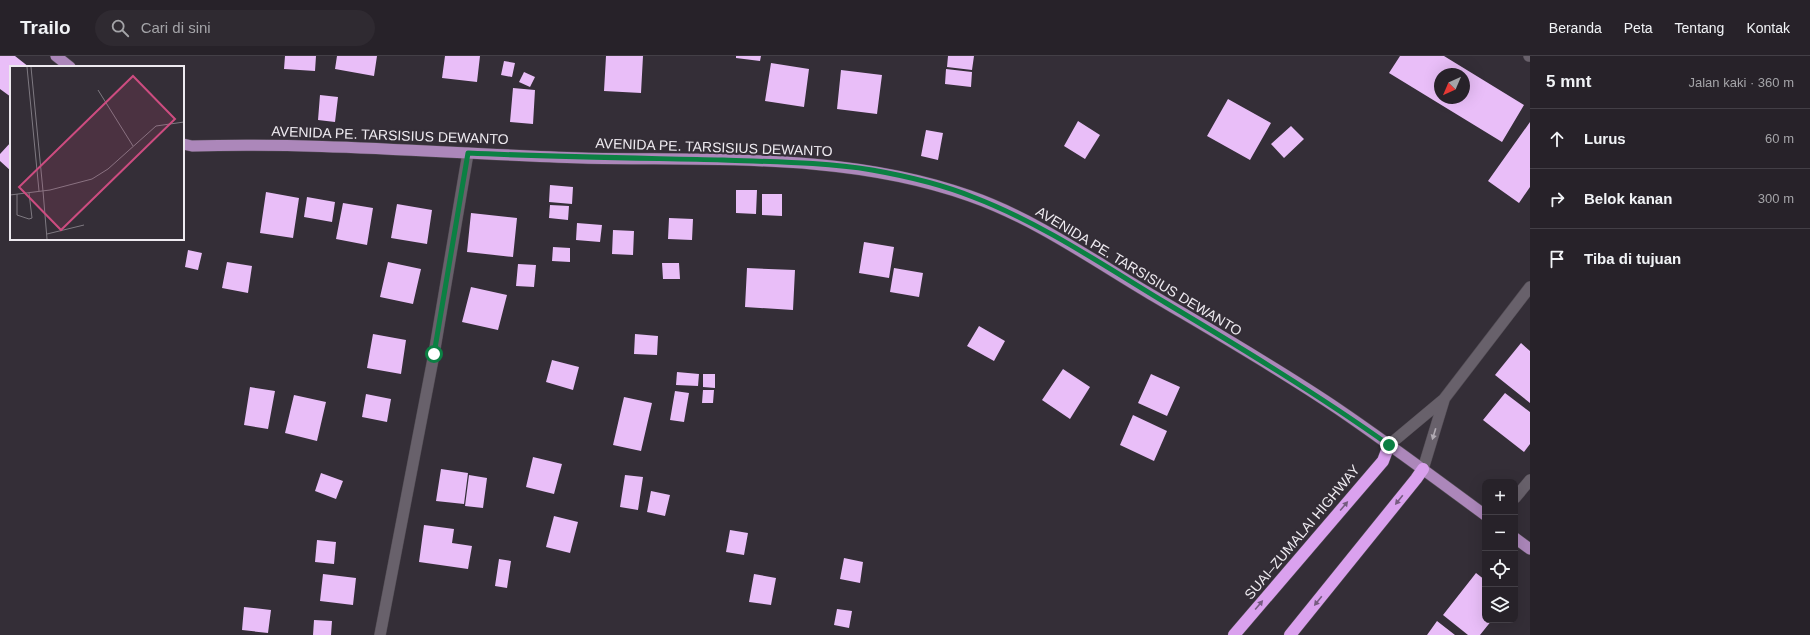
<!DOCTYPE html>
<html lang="id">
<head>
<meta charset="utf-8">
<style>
  :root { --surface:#272229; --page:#2f2a31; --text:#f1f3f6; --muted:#a4a4a8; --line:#433f46 }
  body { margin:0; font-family:Helvetica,sans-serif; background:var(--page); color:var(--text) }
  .controls { position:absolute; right:12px; bottom:12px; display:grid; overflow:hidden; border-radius:8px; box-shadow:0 4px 16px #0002 }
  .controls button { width:36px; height:36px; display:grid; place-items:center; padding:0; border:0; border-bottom:1px solid var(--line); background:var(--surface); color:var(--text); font:20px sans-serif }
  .compass { position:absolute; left:1434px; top:12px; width:36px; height:36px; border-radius:50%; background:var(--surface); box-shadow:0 4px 16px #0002; rotate:224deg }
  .stop { position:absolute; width:12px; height:12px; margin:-9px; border:3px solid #0b8043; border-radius:50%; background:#fff }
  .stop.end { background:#0b8043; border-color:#fff; box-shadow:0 1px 4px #0008 }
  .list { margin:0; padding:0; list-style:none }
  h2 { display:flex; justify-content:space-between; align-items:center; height:52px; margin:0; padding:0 16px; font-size:17px }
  h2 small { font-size:13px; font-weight:400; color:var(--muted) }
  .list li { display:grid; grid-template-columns:26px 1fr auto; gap:12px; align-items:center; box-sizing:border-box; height:60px; padding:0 16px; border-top:1px solid var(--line) }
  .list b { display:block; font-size:15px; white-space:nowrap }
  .list em { font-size:13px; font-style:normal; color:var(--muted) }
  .icon { flex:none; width:22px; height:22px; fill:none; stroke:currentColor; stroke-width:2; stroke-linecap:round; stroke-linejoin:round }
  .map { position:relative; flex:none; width:1530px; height:579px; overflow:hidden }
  header { display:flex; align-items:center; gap:24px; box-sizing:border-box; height:56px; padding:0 20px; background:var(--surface); border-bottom:1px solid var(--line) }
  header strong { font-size:19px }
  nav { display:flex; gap:22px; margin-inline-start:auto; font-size:14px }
  .search { width:280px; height:36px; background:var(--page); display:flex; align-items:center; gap:10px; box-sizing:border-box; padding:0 14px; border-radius:22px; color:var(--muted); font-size:15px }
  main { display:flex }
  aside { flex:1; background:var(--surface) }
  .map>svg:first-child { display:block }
  .building { fill:#e9bef8; fill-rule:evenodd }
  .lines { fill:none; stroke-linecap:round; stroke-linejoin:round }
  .minor-casing { stroke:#534d55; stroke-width:12 }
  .primary-casing { stroke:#534d55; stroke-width:12 }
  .motorway-casing { stroke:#534d55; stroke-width:13 }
  .minor { stroke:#68616b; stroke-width:11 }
  .primary { stroke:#ac87ba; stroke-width:11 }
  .motorway { stroke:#daa1ee; stroke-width:12 }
  .oneway { fill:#b2acb4 }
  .oneway2 { fill:#765c80 }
  .route { stroke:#0b8043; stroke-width:5 }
  .labels { text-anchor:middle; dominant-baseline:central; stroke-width:4; stroke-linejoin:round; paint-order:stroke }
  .street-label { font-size:14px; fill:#eeeaf0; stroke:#342e37 }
  .inset-road { fill:none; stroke:#7e7981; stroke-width:1 }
  .view { fill:#cd4c80; fill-opacity:0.15; stroke:#cd4c80; stroke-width:2 }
  .inset-edge { fill:none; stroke:#eeeaf0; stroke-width:2 }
</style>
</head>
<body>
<header>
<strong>Trailo</strong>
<div class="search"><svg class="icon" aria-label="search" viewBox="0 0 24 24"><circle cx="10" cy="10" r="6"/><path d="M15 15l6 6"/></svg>Cari di sini</div>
<nav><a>Beranda</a><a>Peta</a><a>Tentang</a><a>Kontak</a></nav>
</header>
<main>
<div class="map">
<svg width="1530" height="579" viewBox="0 0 1530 579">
  <rect width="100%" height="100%" fill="#342e37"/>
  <path class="building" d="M0 0H15L29 11H11V41L0 33Z
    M285 0H316L315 15 284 13Z
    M337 0H377L374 20 335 13Z
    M445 0H480L477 26 442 22Z
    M606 0H643L641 37 604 35Z
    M736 0H761L760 5 736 2Z
    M948 0H974L972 14 947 11Z
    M1400 0H1444L1524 49 1502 86 1389 17ZM1440 18H1464V42H1440Z
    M504 5 515 7 512 21 501 19Z
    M771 7 809 13 804 51 765 45Z
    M946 13 972 16 971 31 945 28Z
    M841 14 882 19 877 58 837 53Z
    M524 16 535 21 530 31 519 26Z
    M513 32 535 34 533 68 510 66Z
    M320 39 338 41 335 66 318 64Z
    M1228 43 1271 67 1250 104 1207 80Z
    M1078 65 1100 79 1085 103 1064 90Z
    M1530 66V131L1519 147 1488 125Z
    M1291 70 1304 83 1284 102 1271 88Z
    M926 74 943 77 938 104 921 100Z
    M11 86V115L0 105V98Z
    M550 129 573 131 572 148 549 146Z
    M736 134H757L756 158 736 157Z
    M266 136 299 142 293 182 260 177Z
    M762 138H782V160L762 159Z
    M307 141 335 146 332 166 304 161Z
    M343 147 373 152 367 189 336 183Z
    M397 148 432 154 427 188 391 182Z
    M550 149 569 150 568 164 549 162Z
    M471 157 517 162 513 201 467 196Z
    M669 162 693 163 692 184 668 183Z
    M577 167 602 169 600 186 576 184Z
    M613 174 634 175 633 199 612 198Z
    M864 186 894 191 889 222 859 217Z
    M553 191 570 192V206L552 205Z
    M188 194 202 197 198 214 185 211Z
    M227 206 252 210 248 237 222 232Z
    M388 206 421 213 413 248 380 241Z
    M662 207H679L680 223H663Z
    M518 208 536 209 534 231 516 230Z
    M747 212 795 214 793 254 745 251Z
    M894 212 923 217 919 241 890 236Z
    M471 231 507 239 498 274 462 266Z
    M979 270 1005 285 994 305 967 290Z
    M373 278 406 284 401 318 367 312Z
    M635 278 658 280 657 299 634 298Z
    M1521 287 1530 295V347L1495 319Z
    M552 304 579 311 573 334 546 326Z
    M1063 313 1090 331 1070 363 1042 344Z
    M677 316 699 318 698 330 676 329Z
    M703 318H715V332L703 331Z
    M1151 318 1180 331 1167 360 1138 347Z
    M250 331 275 335 268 373 244 369Z
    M703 334H714L713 347H702Z
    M675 335 689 337 684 366 670 364Z
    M1505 337 1530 356V388L1524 396 1483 364Z
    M366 338 391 343 387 366 362 361Z
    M294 339 326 346 317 385 285 377Z
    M624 341 652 347 641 395 613 389Z
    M1133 359 1167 375 1154 405 1120 389Z
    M533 401 562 408 554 438 526 431Z
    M441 413 468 417 464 448 436 445Z
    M321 417 343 425 336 443 315 435Z
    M469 419 487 422 483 452 465 450Z
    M625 419 643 421 638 454 620 451Z
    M651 435 670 439 665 460 647 456Z
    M554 460 578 466 570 497 546 491Z
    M424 469 454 473 452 487 472 490 468 513 419 506Z
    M730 474 748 477 744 499 726 496Z
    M317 484 336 486 334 508 315 506Z
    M844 502 863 506 860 527 840 523Z
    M499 503 511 505 507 532 495 530Z
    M1476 517 1485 524V564H1492L1480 579H1468L1443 559Z
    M323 518 356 522 353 549 320 545Z
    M754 518 776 522 771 549 749 546Z
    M244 551 271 554 268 577 242 574Z
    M837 553 852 555 849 572 834 569Z
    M314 564 332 565 331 579H313Z
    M1437 565 1455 579H1427Z"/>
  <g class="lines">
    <defs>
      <path id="minor" d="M1529 0H1530
        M1389 389 1444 343 1530 231
        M1423 413 1444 344
        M1515 442 1530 424
        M380 579 434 298 468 97"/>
      <path id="primary" d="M56 0 70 11
        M183 88 192 90C322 86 452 98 582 102 712 105 846 96 970 140 1033 162 1090 202 1147 236 1211 274 1276 311 1338 353 1388 387 1436 423 1485 459
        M1515 482 1530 493"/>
      <path id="motorway" d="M1234 579 1383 405 1389 389
        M1290 579 1416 423 1423 413"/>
    </defs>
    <use href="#minor" class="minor-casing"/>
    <use href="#primary" class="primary-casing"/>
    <use href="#motorway" class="motorway-casing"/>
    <use href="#minor" class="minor"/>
    <use href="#primary" class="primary"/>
    <use href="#motorway" class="motorway"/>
  </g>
  <defs><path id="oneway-solid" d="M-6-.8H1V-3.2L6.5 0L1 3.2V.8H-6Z"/></defs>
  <use class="oneway" href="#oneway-solid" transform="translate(1434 378) rotate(107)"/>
  <g class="oneway2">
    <use href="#oneway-solid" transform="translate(1399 444) rotate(129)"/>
    <use href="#oneway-solid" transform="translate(1344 450) rotate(-50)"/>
    <use href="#oneway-solid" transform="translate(1318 545) rotate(129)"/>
    <use href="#oneway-solid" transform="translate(1259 549) rotate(-50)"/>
  </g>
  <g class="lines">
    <path class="route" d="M434 298 468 97C553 101 638 102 723 104 772 106 823 106 872 114 906 120 941 128 973 141 1041 167 1103 209 1166 247 1241 292 1317 338 1389 389"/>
  </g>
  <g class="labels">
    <g class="street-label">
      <text transform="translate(390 79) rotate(2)">AVENIDA PE. TARSISIUS DEWANTO</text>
      <text transform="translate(714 91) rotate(2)">AVENIDA PE. TARSISIUS DEWANTO</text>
      <text transform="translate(1139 215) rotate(31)">AVENIDA PE. TARSISIUS DEWANTO</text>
      <text transform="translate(1302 476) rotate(-50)">SUAI–ZUMALAI HIGHWAY</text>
    </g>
  </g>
  <g transform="translate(10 10)">
    <rect width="174" height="174" fill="#342e37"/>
    <path class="inset-road" d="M17 1 29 125M21 1 33 125M88 24 123 80M33 125 37 173M7 128V149L19 153 22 152 19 127M0 129 40 124 82 113 98 103 146 60 174 56M37 168 74 159"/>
    <path class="view" d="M123 10 165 53 51 164 9 121Z"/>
    <rect width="174" height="174" class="inset-edge"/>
  </g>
</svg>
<div class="controls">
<button>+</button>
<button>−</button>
<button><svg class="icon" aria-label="locate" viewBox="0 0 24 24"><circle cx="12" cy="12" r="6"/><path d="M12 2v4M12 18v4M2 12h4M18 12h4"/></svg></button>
<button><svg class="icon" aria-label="layers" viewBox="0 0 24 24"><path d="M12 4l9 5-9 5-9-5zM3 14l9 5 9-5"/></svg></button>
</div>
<svg class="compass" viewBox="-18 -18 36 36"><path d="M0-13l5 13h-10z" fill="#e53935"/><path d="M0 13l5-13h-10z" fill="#a4a4a8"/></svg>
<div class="stop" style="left:434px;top:298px"></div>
<div class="stop end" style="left:1389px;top:389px"></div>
</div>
<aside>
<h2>5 mnt<small>Jalan kaki · 360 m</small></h2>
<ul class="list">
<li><svg class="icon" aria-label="ahead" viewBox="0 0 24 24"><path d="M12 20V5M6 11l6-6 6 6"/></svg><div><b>Lurus</b></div><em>60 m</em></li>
<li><svg class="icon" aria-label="right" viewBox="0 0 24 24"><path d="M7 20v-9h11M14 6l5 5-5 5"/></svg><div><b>Belok kanan</b></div><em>300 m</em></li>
<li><svg class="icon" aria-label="arrive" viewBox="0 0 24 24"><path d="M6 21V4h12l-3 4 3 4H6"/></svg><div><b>Tiba di tujuan</b></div></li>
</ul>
</aside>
</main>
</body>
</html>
